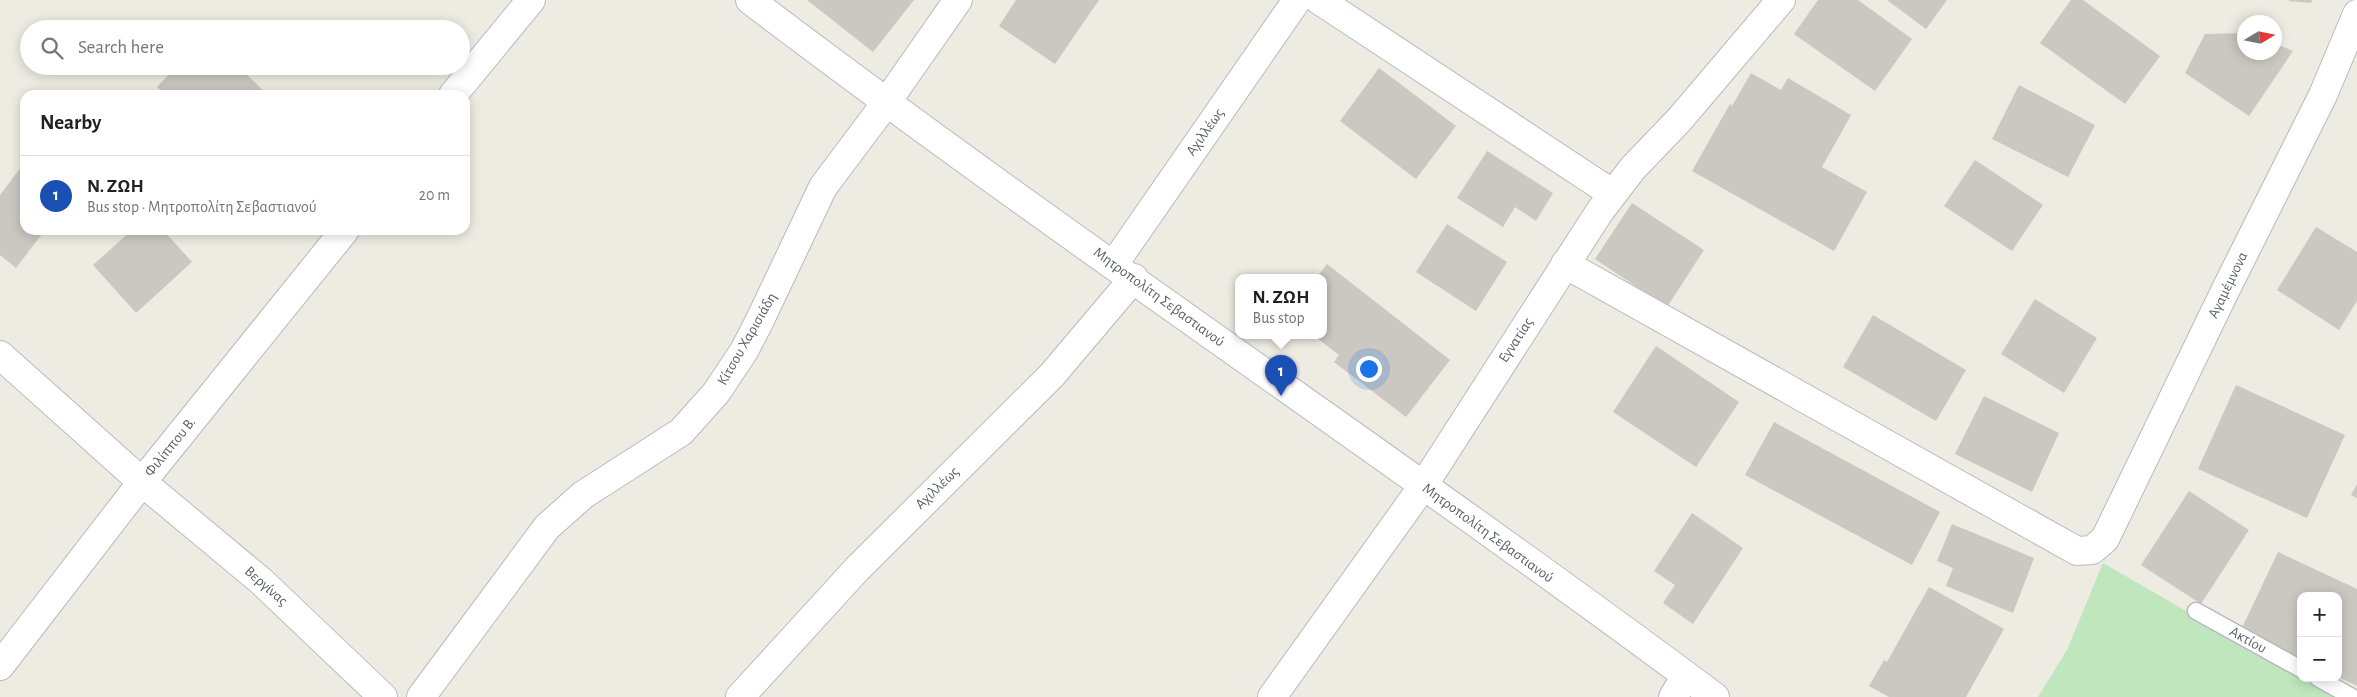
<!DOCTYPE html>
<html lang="en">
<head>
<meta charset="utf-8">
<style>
  :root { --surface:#fff; --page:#f2f2f2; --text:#222; --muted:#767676; --line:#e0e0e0; --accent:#111827 }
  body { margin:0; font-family:"Alegreya Sans",sans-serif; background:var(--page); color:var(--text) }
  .controls { position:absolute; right:15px; bottom:15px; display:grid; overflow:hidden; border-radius:10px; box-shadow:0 2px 12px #0003 }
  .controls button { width:45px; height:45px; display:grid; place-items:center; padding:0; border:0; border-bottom:1px solid var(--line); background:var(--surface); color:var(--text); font:25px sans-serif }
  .compass { position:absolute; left:2237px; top:15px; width:45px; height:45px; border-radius:50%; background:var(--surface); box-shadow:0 2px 12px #0003; rotate:80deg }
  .you { position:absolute; left:1368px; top:368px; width:18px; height:18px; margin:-12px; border:4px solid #fff; border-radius:50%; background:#1a73e8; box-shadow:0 0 0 8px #1a73e833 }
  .badge { display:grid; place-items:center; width:32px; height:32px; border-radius:50%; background:var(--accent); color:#fff; font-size:16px; font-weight:700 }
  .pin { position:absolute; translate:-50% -41px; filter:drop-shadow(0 1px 2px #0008) }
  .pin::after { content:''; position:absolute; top:26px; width:18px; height:15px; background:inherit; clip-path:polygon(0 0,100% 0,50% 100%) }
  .popup { position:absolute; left:1235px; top:274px; width:92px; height:65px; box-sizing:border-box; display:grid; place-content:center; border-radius:10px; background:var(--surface); filter:drop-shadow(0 1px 4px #0005); font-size:16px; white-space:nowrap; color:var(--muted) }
  .popup b { font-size:19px; color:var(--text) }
  .popup::after { content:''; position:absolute; left:50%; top:100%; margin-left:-10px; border:10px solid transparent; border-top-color:var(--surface) }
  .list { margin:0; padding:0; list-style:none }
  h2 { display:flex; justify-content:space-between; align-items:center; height:65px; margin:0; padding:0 20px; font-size:21px }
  h2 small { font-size:16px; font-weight:400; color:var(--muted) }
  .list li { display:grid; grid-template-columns:32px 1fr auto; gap:15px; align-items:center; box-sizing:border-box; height:80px; padding:0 20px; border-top:1px solid var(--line) }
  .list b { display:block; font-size:19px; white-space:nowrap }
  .list p { margin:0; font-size:16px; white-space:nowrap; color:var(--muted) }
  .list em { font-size:16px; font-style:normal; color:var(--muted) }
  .icon { flex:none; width:28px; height:28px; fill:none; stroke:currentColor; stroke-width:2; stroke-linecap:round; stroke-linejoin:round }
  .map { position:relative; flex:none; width:2357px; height:697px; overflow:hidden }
  .search { position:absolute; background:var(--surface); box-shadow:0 2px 12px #0003; left:20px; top:20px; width:450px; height:55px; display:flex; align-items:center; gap:12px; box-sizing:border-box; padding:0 18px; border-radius:28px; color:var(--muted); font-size:19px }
  .panel { position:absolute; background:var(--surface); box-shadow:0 2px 12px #0003; left:20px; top:90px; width:450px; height:145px; border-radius:15px }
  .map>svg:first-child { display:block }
  .green { fill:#bfe6bd }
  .building { fill:#cbc7c1 }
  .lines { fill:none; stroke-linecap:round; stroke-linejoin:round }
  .service-casing { stroke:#b7babf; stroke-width:19 }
  .minor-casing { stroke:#b7babf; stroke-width:30 }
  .tertiary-casing { stroke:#b7babf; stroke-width:30 }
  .service { stroke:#fff; stroke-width:16 }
  .minor { stroke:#fff; stroke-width:28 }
  .tertiary { stroke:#fff; stroke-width:28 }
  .labels { text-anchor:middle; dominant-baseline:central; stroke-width:4.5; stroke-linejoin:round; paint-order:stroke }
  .street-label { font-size:15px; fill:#5a5f63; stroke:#fff }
</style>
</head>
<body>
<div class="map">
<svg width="2357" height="697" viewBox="0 0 2357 697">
  <rect width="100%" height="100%" fill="#eeebe2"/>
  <path class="green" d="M2103 563 2335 697H2038L2067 650Z"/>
  <path class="building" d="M807 0H914L873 52Z
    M1016 0H1099L1055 64 999 26Z
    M1818 0H1858L1912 39 1875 91 1794 34Z
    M1887 0H1947L1926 29Z
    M2071 0H2083L2160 56 2125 104 2040 43Z
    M2289 0H2312L2311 3 2289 1Z
    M2244 33V52H2274V43L2293 51 2249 116 2185 73 2205 34Z
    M177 66H238L268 95H165L157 87Z
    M1379 68 1456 126 1416 179 1340 121Z
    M1751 73 1781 90 1788 78 1851 115 1822 167 1867 192 1834 251 1692 171 1730 104 1732 106Z
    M2019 85 2095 125 2068 177 1992 139Z
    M1487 151 1553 193 1536 221 1515 207 1503 227 1457 198Z
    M1975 160 2043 205 2012 251 1944 206Z
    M25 162V230H45L16 268 0 255V195Z
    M1632 203 1704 250 1667 307 1595 259Z
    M1447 224 1507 262 1476 311 1416 272Z
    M2316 227 2357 252V301L2339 330 2277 290Z
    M132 230H163L192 262 136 313 93 265Z
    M1327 264 1450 360 1406 417 1334 362 1339 355 1313 335H1324V277H1317Z
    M2035 299 2097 338 2064 393 2001 354Z
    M1873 315 1966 370 1936 421 1843 367Z
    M1656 346 1739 402 1696 467 1613 412Z
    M2236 385 2345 435 2307 518 2198 469Z
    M1984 396 2059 433 2032 492 1955 454Z
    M1774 422 1940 512 1912 565 1745 475Z
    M2357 484V498L2351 495Z
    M2189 491 2249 530 2201 604 2141 565Z
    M1692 513 1743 548 1693 624 1663 603 1675 585 1654 571Z
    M1952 524 2034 558 2013 613 1946 586 1953 568 1937 561Z
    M2278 552 2357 589V686L2338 677V596H2301V659L2241 630Z
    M1929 587 2004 629 1966 697H1889L1869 686 1884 660 1887 662Z"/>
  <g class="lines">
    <defs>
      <path id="service" d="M2196 611 2301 669
        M2318 678 2352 697"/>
      <path id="minor" d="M750 0C1066 240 1397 460 1715 697
        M1319 0 1613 194
        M1114 264 1297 0
        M1565 264 2077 551 2092 550 2105 539 2225 291 2323 95 2357 14
        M0 355 142 482 261 581 383 697
        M421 697 547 527 583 495 681 432 716 393 744 351 760 320 823 187 886 103 958 0
        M740 697 857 569 1052 375 1134 278
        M1272 697 1423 486 1600 211 1633 168 1680 119 1781 0
        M1673 697 1686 676"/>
      <path id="tertiary" d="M453 95 531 0
        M0 666 142 482 345 230"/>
    </defs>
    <use href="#service" class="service-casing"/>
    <use href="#minor" class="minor-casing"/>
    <use href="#tertiary" class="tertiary-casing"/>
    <use href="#service" class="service"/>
    <use href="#minor" class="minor"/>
    <use href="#tertiary" class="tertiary"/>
  </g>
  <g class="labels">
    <g class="street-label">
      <text transform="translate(1205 132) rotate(-55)">Αχιλλέως</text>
      <text transform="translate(2228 285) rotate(-64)">Αγαμέμνονα</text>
      <text transform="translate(1159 297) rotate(36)">Μητροπολίτη Σεβαστιανού</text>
      <text transform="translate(747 339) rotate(-60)">Κίτσου Χαρισιάδη</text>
      <text transform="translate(1516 340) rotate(-57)">Εγνατίας</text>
      <text transform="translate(170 447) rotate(-51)">Φιλίππου Β.</text>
      <text transform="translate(937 488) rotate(-44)">Αχιλλέως</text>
      <text transform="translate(1488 533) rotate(36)">Μητροπολίτη Σεβαστιανού</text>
      <text transform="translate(266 586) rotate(41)">Βεργίνας</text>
      <text transform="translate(2248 640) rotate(29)">Ακτίου</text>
    </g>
  </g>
</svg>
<div class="controls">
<button>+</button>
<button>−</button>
</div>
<svg class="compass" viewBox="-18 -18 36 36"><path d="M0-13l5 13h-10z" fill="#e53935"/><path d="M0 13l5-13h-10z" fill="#767676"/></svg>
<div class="you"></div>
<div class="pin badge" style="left:1281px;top:396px;background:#1a4fb4">1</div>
<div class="popup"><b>Ν. ΖΩΗ</b>Bus stop</div>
<div class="search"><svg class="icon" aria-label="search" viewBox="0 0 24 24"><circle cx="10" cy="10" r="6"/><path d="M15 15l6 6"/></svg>Search here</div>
<section class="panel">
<h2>Nearby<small></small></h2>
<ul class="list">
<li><span class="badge" style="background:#1a4fb4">1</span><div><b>Ν. ΖΩΗ</b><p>Bus stop · Μητροπολίτη Σεβαστιανού</p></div><em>20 m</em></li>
</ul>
</section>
</div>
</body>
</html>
